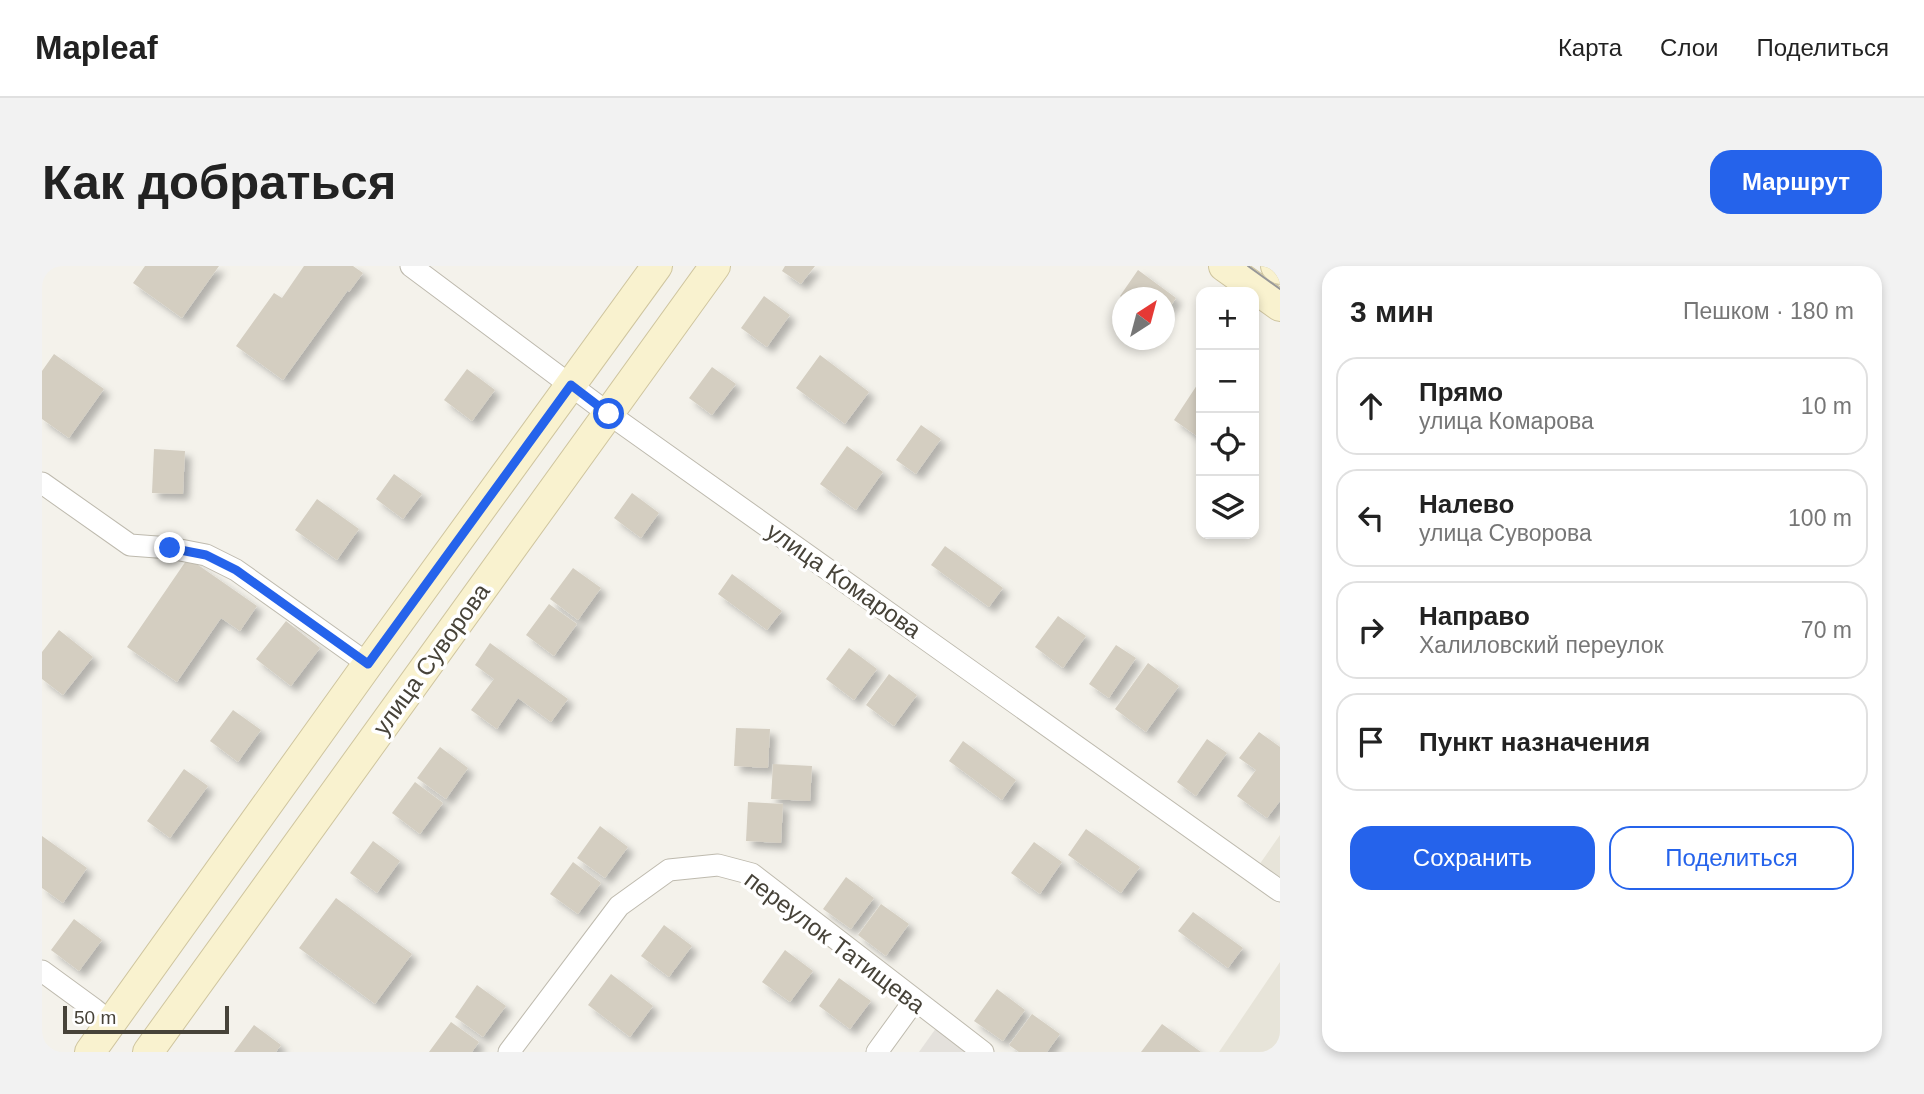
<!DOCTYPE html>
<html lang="ru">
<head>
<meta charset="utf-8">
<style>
  :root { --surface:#fff; --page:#f2f2f2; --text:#222; --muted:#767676; --line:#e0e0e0; --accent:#2563eb }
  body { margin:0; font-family:Arial,sans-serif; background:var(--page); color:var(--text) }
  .controls { position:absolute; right:21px; top:21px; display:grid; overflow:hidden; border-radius:14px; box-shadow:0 4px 10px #0003 }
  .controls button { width:63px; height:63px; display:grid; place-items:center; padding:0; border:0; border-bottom:2px solid var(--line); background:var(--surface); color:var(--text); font:35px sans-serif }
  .compass { position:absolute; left:1070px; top:21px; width:63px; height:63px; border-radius:50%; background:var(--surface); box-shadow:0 4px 10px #0003; rotate:36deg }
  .scale { position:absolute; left:21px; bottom:18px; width:166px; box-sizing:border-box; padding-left:7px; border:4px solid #474339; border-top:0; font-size:19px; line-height:24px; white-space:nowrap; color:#474339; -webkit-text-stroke:5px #fff; paint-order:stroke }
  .stop { position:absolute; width:21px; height:21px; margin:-16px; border:5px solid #2563eb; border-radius:50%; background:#fff }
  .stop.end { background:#2563eb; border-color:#fff; box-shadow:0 2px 7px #0008 }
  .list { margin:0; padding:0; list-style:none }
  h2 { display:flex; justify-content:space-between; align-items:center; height:91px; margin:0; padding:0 28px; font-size:30px }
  h2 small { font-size:23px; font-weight:400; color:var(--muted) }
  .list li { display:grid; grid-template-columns:46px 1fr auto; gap:21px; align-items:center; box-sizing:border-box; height:98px; margin:0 14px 14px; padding:0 14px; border:2px solid var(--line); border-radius:21px }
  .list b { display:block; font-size:26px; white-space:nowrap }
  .list p { margin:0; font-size:23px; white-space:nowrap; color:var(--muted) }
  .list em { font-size:23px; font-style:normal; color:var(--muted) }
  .actions { display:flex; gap:14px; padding:21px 28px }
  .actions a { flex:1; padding:16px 0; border:2px solid var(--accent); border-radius:21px; text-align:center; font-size:24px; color:var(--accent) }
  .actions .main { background:var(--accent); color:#fff }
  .icon { flex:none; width:38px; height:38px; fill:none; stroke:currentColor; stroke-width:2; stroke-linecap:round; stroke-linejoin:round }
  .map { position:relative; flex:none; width:1238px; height:786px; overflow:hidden; border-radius:21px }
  header { display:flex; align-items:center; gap:42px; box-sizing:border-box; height:98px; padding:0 35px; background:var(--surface); border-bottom:2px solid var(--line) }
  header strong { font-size:33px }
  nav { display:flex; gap:38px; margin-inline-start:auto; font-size:24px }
  .intro { display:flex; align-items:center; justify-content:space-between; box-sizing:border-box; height:168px; padding:0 42px }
  h1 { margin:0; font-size:49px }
  .button { padding:18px 32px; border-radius:21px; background:var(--accent); color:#fff; font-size:24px; font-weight:700 }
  main { display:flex; gap:42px; padding:0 42px }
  aside { flex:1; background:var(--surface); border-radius:21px; box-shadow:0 4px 10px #0003 }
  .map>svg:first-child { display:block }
  .residential { fill:#e7e4d9 }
  .industrial { fill:#e4e1dc }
  .building { fill:#d4cec1; filter:url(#shadow) }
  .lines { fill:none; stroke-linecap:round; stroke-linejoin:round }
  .street-casing { stroke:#bebaae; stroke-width:23 }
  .secondary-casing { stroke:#cfc59f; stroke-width:32 }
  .street { stroke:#fff; stroke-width:21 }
  .secondary { stroke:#f9f2cf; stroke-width:30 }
  .tram { stroke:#989898; stroke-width:2 }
  .route { stroke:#2563eb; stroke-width:9 }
  .labels { text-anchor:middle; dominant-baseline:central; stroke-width:7; stroke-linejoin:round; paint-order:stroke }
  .street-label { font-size:24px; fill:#474339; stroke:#fff }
</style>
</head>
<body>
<header>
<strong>Mapleaf</strong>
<nav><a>Карта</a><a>Слои</a><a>Поделиться</a></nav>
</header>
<div class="intro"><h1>Как добраться</h1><a class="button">Маршрут</a></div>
<main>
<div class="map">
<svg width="1238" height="786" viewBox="0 0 1238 786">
  <defs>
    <filter id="shadow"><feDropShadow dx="6" dy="6" stdDeviation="3.5" flood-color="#0004"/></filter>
  </defs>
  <rect width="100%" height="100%" fill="#f4f2eb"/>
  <path class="residential" d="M1238 569V616L1217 599Z
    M1238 696V786H1177Z"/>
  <path class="industrial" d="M897 758 936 786H877Z"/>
  <path class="building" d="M103 0H177L140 52 91 17Z
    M262 0H311L321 7 307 26 306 24 241 114 194 80 232 27 240 32Z
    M743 0H773L759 18 740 5Z
    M1096 4 1134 32 1122 49V32H1080L1078 30Z
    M722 30 748 49 725 81 699 62Z
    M12 88 62 123 27 172 0 153V105Z
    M778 89 827 126 803 158 754 122Z
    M670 101 694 118 670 149 647 132Z
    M425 103 453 124 430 155 402 134Z
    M1159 113V173L1132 154Z
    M879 159 899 173 874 208 854 194Z
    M805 180 841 206 814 244 778 218Z
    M112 183 143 185 141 228 110 227Z
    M352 208 380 228 361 253 334 233Z
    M590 227 617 247 599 272 572 252Z
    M275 233 317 263 295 294 253 264Z
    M903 280 961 322 947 341 889 299Z
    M146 292 215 340 198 365 179 352 135 416 85 381Z
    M531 302 559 322 536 354 508 333Z
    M690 308 740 345 725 364 676 328Z
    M507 338 535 358 512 390 484 369Z
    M1016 350 1044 370 1021 402 993 381Z
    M244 355 278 382 249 420 214 393Z
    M17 364 51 391 21 429 0 413V386Z
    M448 377 526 433 509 456 476 432 455 463 429 444 452 413 433 399Z
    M1074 379 1094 392 1067 432 1047 418Z
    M807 382 835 403 812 434 784 413Z
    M1106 397 1137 420 1104 466 1073 443Z
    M847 408 875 429 852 460 824 439Z
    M191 444 219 464 196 496 168 475Z
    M694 462 728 463 726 502 692 500Z
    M1217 466 1238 481V535L1225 552 1195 530 1214 504 1197 492Z
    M1165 473 1185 487 1154 530 1135 516Z
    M921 475 974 514 960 534 907 495Z
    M398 481 426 502 404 533 375 512Z
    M731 498 770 500 768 535 729 533Z
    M142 503 166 520 128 572 105 555Z
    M373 516 401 537 378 568 350 547Z
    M706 536 741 538 739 577 704 575Z
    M558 560 586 581 563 612 535 592Z
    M1044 563 1098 601 1079 627 1026 589Z
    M0 570 45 602 21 637 0 622Z
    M331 575 358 595 335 627 308 607Z
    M992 576 1020 596 998 628 969 607Z
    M531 596 559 617 536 648 508 628Z
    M804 611 832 632 809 663 781 643Z
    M294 632 370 688 333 738 257 682Z
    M839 638 867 658 844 690 816 669Z
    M1151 646 1201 682 1186 702 1136 665Z
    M32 653 60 674 37 705 9 684Z
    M622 659 650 680 627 711 599 690Z
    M743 684 771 705 748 736 720 716Z
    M569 708 611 740 588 771 546 739Z
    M797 712 829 735 808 763 777 740Z
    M435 719 464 740 441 771 413 751Z
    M955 723 983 744 961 775 932 755Z
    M990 748 1018 768 1005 786H977L967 779Z
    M409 756 437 776 430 786H387Z
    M1120 758 1159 786H1099Z
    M212 759 239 779 234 786H192Z"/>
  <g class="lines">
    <defs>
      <path id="street" d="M369 0 567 148 1238 625
        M0 217 88 279 128 282 164 289 194 304 326 398
        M0 705 52 743 69 757
        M467 786 577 640 627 604 676 599 710 608 941 786
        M835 786 872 735"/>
      <path id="secondary" d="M1182 0 1238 40
        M1234 0 1238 3
        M48 786 326 398 615 0
        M106 786 673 0"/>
    </defs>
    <use href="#street" class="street-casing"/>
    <use href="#secondary" class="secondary-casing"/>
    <use href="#street" class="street"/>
    <use href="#secondary" class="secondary"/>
    <path class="tram" d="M1206 0 1238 23"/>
  </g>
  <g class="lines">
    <path class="route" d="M128 282 164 289 194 304 326 398 529 119 567 148"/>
  </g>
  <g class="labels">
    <g class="street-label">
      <text transform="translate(802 314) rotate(35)">улица Комарова</text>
      <text transform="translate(389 393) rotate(-54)">улица Суворова</text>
      <text transform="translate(793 676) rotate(37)">переулок Татищева</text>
    </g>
  </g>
</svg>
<div class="controls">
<button>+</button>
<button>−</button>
<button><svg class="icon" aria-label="locate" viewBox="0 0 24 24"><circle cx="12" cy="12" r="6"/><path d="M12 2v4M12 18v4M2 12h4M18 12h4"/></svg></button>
<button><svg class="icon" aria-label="layers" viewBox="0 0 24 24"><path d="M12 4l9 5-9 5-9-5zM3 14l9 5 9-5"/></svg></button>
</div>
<svg class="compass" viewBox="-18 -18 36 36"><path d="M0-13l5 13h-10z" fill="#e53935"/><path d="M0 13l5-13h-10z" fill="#767676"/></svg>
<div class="scale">50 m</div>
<div class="stop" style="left:567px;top:148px"></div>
<div class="stop end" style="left:128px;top:282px"></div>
</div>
<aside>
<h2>3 мин<small>Пешком · 180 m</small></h2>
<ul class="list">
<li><svg class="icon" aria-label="ahead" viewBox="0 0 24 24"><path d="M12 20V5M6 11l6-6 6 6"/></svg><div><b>Прямо</b><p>улица Комарова</p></div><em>10 m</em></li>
<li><svg class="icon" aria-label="left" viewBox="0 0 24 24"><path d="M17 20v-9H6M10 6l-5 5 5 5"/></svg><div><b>Налево</b><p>улица Суворова</p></div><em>100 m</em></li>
<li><svg class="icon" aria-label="right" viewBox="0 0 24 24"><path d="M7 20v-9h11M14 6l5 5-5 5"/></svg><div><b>Направо</b><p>Халиловский переулок</p></div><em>70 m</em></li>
<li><svg class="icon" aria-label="arrive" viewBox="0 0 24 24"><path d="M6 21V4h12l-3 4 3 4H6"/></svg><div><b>Пункт назначения</b></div></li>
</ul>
<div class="actions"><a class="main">Сохранить</a><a>Поделиться</a></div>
</aside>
</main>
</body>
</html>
